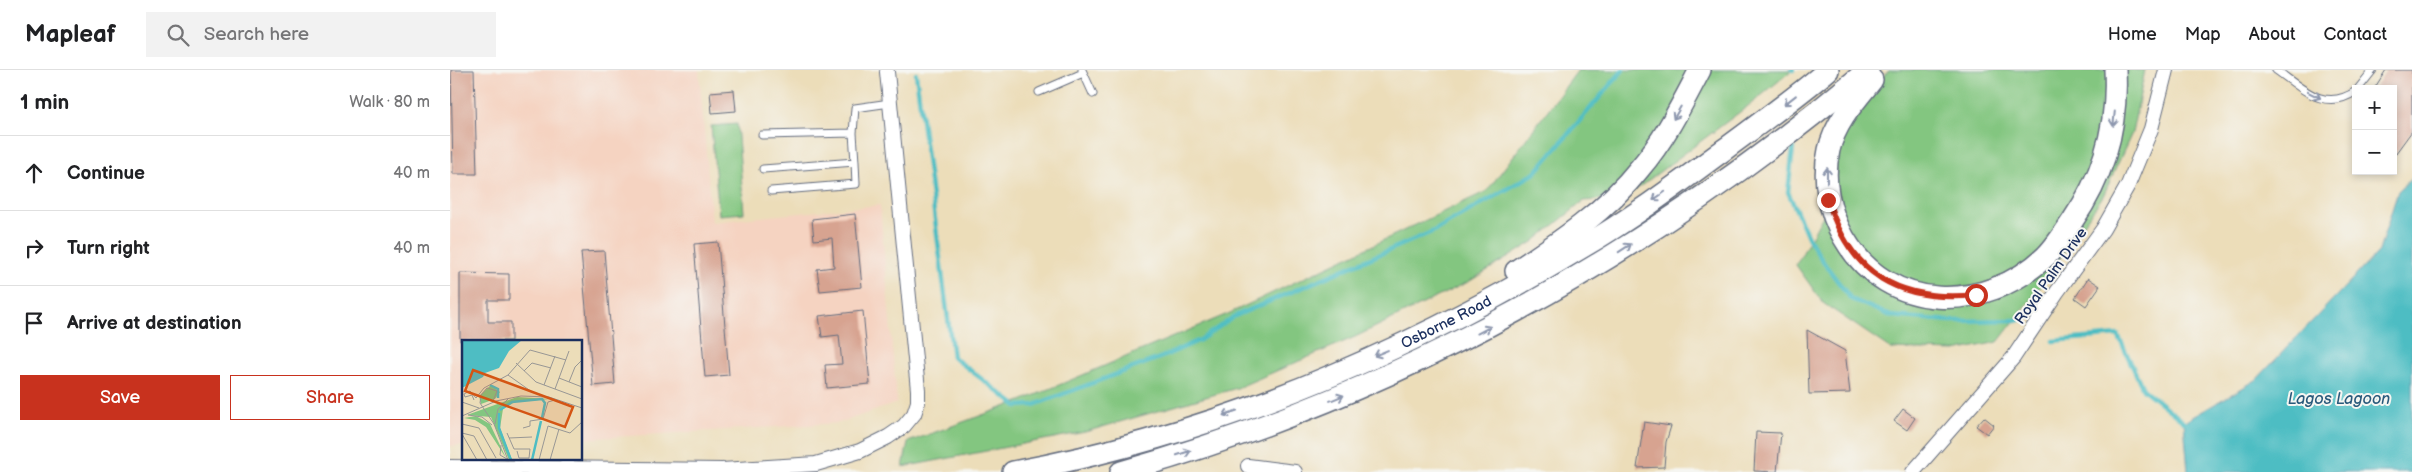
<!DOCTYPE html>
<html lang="en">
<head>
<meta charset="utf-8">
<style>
  :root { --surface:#fff; --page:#f2f2f2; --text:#202124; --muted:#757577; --line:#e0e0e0; --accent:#c8321e }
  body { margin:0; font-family:"Balsamiq Sans",sans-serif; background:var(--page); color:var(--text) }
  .controls { position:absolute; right:15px; top:15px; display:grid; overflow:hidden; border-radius:0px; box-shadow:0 2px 8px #0003 }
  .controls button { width:45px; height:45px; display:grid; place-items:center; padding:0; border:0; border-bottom:1px solid var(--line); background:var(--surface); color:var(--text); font:25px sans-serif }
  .stop { position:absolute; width:15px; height:15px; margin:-11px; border:4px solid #c8321e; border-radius:50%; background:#fff }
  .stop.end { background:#c8321e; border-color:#fff; box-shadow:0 1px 5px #0008 }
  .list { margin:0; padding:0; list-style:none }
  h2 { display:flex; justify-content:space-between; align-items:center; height:65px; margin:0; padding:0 20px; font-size:21px }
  h2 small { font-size:16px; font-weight:400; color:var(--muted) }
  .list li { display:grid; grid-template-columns:32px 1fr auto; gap:15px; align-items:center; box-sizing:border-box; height:75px; padding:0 20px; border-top:1px solid var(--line) }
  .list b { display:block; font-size:19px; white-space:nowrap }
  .list em { font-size:16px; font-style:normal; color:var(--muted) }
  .actions { display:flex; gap:10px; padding:15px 20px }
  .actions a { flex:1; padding:11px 0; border:1px solid var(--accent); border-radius:0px; text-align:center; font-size:18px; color:var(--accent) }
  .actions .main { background:var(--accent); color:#fff }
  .icon { flex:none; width:28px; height:28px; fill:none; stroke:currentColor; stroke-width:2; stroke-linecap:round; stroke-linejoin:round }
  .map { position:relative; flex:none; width:1962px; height:402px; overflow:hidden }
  header { display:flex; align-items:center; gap:30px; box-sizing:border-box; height:70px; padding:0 25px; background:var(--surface); border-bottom:1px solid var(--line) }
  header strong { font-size:24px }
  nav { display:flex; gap:28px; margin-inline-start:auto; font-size:18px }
  .search { width:350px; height:45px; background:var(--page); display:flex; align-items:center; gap:12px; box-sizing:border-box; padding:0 18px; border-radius:0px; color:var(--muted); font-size:19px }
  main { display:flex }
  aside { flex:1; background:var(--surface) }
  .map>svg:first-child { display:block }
  .built { fill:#f5d3c1 }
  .green { fill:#83c680; stroke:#4f7a6f }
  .water { fill:#4ebdc3; stroke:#347690 }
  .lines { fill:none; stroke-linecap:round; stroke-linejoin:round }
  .stream { stroke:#4ebdc3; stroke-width:4.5 }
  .building { fill:#d7a390 }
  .lane-casing { stroke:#646c7e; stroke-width:9 }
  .street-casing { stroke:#646c7e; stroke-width:16 }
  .primary-casing { stroke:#646c7e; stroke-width:24 }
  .lane { stroke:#fff; stroke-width:7 }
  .street { stroke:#fff; stroke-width:14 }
  .primary { stroke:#fff; stroke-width:21 }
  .oneway { stroke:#8d97ae }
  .route { stroke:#c8321e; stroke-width:6 }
  .labels { text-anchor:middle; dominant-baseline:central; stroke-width:4; stroke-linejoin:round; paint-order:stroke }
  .street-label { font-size:15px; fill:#1b2f5e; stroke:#f6f6f2 }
  .water-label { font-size:16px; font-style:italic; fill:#2a5a7c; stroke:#f6f6f2 }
  .inset-river { fill:none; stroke:#4ebdc3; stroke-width:2.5 }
  .inset-road { fill:none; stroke:#989795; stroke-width:1 }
  .view { fill:#d45514; fill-opacity:0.15; stroke:#d45514; stroke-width:2.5 }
  .inset-edge { fill:none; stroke:#1b2f5e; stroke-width:2.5 }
</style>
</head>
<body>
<header>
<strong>Mapleaf</strong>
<div class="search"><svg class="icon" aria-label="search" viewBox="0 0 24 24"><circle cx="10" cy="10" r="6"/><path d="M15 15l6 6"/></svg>Search here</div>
<nav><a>Home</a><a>Map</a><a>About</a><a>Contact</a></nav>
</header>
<main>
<aside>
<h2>1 min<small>Walk · 80 m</small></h2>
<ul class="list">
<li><svg class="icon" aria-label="ahead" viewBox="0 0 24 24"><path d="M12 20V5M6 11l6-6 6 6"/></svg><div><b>Continue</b></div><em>40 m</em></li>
<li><svg class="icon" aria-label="right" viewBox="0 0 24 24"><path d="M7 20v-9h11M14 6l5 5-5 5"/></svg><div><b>Turn right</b></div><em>40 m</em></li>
<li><svg class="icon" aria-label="arrive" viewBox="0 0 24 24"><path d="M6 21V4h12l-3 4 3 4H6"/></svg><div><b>Arrive at destination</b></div></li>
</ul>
<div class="actions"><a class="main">Save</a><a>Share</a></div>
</aside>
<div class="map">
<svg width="1962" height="402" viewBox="0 0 1962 402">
  <rect width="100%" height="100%" fill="#f6f6f2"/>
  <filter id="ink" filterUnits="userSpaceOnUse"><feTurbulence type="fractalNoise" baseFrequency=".02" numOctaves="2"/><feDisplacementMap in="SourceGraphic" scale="10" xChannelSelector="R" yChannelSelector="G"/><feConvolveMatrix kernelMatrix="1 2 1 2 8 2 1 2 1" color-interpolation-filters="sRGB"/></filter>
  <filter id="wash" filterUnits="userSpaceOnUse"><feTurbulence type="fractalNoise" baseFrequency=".0096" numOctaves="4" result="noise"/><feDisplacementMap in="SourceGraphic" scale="20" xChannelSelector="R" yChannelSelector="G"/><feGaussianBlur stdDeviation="1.12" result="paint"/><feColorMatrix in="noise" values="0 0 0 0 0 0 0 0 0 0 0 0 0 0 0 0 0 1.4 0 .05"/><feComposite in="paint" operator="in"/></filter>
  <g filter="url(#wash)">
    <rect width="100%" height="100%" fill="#ecddb9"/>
    <path class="built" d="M0 0H249L262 152 430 135 447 333 389 353 131 369V271H14V375L0 376Z"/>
    <path class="green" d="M1128 0H1342L1306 30 1176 127 1134 131 1083 172 1020 211 905 267 787 318 635 362 453 397 458 372 571 331 780 243 1037 121Z
      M1439 0H1695L1682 63 1653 126 1583 227 1548 272 1505 281 1441 279 1373 233 1346 195 1386 122 1385 80 1403 40Z
      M287 54 294 143 269 145 261 56Z"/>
    <path class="water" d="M1962 108V402H1738L1734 352 1806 310 1929 181 1948 121Z"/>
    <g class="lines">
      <path class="stream" d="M1342 0H1343
        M466 4 503 287 567 336 584 335 712 287 750 270 785 246 984 161 1085 103 1173 0
        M1344 69 1338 122 1359 169 1374 193 1401 229 1441 246 1501 251 1570 250
        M1603 271 1668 265 1693 319 1734 352"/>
    </g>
    <g id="blocks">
      <path class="building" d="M1 0H24L27 104H3Z
        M1936 0H1962V61L1943 87V19H1924Z
        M284 20 286 41 262 43 260 22Z
        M405 144 412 217 370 221 367 199 384 197 382 168 364 170 362 149Z
        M268 172 279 305 255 307 244 174Z
        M154 181 165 314 143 316 131 182Z
        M10 203 59 204V230H38V252H61V271H10Z
        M1638 208 1650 216 1636 236 1625 228Z
        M413 241 420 314 377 318 375 295 392 294 389 265 372 267 369 246Z
        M1357 260 1395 281 1400 323 1359 324Z
        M1453 339 1465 348 1457 360 1444 351Z
        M1534 347 1544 355 1537 364 1526 356Z
        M1194 352 1221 356 1216 372 1214 397 1187 398Z
        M1306 362 1331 363 1327 402 1304 401Z"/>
    </g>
  </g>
  <g filter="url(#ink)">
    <use href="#blocks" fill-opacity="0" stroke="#646c7e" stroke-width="1"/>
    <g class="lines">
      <defs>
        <path id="lane" d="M632 0 643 24
          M1826 0C1852 18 1874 43 1906 21
          M1908 19 1923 0
          M589 22 633 3
          M312 65 403 63 405 38 440 33
          M313 99 405 92 403 63
          M321 121 406 114 405 92"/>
        <path id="street" d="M798 396 845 402
          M0 397 272 400 366 394 410 381 438 367 454 356 464 344 468 332V320L437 2
          M1463 402 1563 288 1607 222 1653 159 1678 115 1701 59 1716 0"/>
        <g id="primary">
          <path d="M1422 10C1405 31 1385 53 1379 80 1372 110 1379 142 1394 168 1438 244 1535 244 1596 186 1606 176 1615 162 1623 150 1654 105 1668 54 1665 0"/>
          <path d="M1066 201C1111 171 1156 141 1190 98 1215 69 1232 34 1250 0"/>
          <path id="s1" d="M563 402C764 365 957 283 1131 178 1181 149 1229 113 1275 79 1310 53 1345 28 1378 0"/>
          <path d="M671 402C947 325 1199 184 1418 0"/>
        </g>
      </defs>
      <use href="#lane" class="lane-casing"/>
      <use href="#street" class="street-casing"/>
      <use href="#primary" class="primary-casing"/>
      <use href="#lane" class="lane"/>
      <use href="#street" class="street"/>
      <use href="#primary" class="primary"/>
    </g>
    <defs><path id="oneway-shaft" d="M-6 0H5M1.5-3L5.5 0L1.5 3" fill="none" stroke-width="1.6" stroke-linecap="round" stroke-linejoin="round" transform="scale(1.25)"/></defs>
    <g class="oneway">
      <use href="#oneway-shaft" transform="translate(1864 25) rotate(26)"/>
      <use href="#oneway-shaft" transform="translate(1340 30) rotate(142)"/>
      <use href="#oneway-shaft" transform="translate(1227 43) rotate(120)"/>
      <use href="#oneway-shaft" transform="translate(1664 49) rotate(96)"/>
      <use href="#oneway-shaft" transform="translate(1377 105) rotate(-90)"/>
      <use href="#oneway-shaft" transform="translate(1209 126) rotate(145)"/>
      <use href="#oneway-shaft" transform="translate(1175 178) rotate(-33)"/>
      <use href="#oneway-shaft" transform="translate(1034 260) rotate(-28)"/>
      <use href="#oneway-shaft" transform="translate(931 283) rotate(157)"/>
      <use href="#oneway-shaft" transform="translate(887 328) rotate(-22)"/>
      <use href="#oneway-shaft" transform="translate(780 343) rotate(161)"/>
      <use href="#oneway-shaft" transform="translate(734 383) rotate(-18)"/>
    </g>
  </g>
  <g class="lines" filter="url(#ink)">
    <path class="route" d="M1378 130C1400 205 1450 233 1526 225"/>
  </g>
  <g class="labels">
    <g class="street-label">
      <text transform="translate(1601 206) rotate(-55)">Royal Palm Drive</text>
      <text stroke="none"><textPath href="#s1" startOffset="460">Osborne Road</textPath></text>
    </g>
    <g class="water-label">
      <text x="1889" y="329">Lagos Lagoon</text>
    </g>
  </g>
  <g transform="translate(12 270)">
    <rect width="120" height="120" fill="#ecddb9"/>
    <path d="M29 45 38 52 33 59 19 64 17 56ZM55 57 88 59 53 62 41 69 38 88 50 120H47L29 77 5 75ZM14 76 28 84 44 118 24 87 13 80 2 78Z" fill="#83c680"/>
    <path d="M0 0H60L47 11 37 28 23 33 21 37 0 48Z" fill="#4ebdc3"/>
    <path class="inset-river" d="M28 45 36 49V58M38 70 50 62 80 59 83 63 80 78M37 73V88L49 120M70 120 79 81"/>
    <path class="inset-road" d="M54 23 74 42 120 59M62 31 70 23 89 28M46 35 68 10 104 20M46 35 70 52M97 38 120 47M107 42 113 27 120 20M82 45 93 16M93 49 107 11M14 58 22 48 46 35M12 60 10 55 3 57 2 54 8 51 14 58M31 61 35 51 25 48 19 55 18 63 32 84 46 120M0 62 17 68M6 75 20 77 30 85M0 76 34 61 59 56 87 57 120 68M0 84 17 88 34 118M33 84 36 69 46 59M61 88 68 86V81L81 79 86 62 93 60M0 93 12 96 25 120M45 93 52 109M0 94 15 120M47 98 70 97M39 105 38 115 45 119M52 109H68L67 118H57L55 111M77 120 86 86 108 93 120 82M88 120 97 89"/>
    <path class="view" d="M11 30 111 67 103 87 3 51Z"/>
    <rect width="120" height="120" class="inset-edge"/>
  </g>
</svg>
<div class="controls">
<button>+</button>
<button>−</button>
</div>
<div class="stop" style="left:1526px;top:225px"></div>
<div class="stop end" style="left:1378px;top:130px"></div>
</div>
</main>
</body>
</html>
